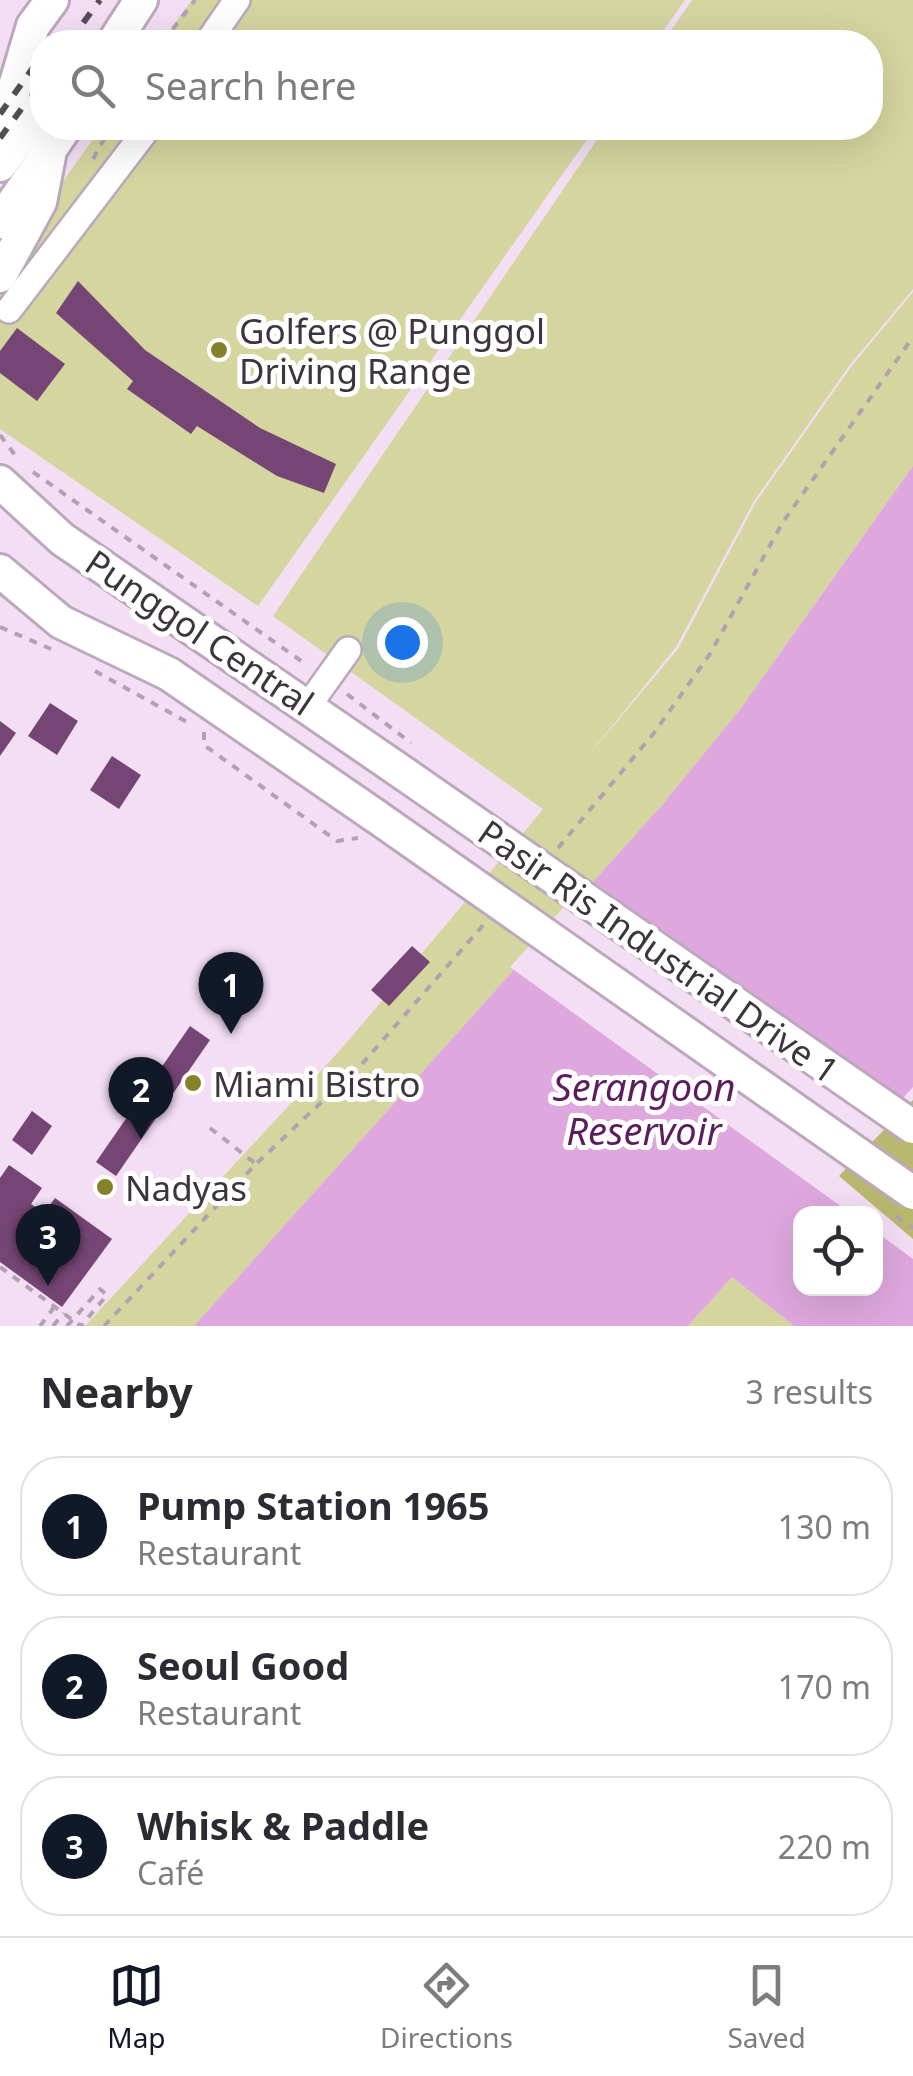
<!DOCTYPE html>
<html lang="en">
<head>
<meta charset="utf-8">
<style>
  :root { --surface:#fff; --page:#f7f7f7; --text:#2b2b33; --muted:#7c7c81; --line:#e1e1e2; --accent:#111827 }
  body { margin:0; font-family:"Noto Sans",sans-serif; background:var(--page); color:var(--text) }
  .controls { position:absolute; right:30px; bottom:30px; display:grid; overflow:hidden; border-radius:20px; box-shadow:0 10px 40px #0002 }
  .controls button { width:90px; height:90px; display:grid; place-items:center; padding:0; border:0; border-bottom:2px solid var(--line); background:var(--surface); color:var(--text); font:50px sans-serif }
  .you { position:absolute; left:402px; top:642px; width:35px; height:35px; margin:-25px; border:8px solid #fff; border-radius:50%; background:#1a73e8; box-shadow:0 0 0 15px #1a73e833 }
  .badge { display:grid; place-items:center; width:65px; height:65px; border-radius:50%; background:var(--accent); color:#fff; font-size:32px; font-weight:700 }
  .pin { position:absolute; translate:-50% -82px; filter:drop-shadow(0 2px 5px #0008) }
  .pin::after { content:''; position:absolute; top:52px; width:35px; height:30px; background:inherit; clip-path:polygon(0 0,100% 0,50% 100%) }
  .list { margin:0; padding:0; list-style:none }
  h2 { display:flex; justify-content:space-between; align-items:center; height:130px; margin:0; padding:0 40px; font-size:42px }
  h2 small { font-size:32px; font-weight:400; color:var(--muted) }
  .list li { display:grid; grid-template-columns:65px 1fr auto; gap:30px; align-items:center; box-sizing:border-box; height:140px; margin:0 20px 20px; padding:0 20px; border:2px solid var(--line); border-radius:40px }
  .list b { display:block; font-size:38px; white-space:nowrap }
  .list p { margin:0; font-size:32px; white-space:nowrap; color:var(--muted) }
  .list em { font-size:32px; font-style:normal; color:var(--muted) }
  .icon { flex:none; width:55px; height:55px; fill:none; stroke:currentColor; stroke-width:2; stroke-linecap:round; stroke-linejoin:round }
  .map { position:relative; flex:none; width:913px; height:1326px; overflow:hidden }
  .search { position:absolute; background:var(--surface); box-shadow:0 10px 40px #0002; left:30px; right:30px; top:30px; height:110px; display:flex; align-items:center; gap:25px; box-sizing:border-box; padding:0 35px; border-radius:40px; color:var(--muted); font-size:38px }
  .sheet { height:610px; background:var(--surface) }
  nav { display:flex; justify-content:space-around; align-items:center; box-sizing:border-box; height:140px; border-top:2px solid var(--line); background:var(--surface); font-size:28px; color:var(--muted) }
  nav a { display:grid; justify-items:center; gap:5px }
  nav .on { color:var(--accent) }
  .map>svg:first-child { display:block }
  .green { fill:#d4d59f }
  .forest { fill:#b8b86e }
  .water { fill:#dea8de }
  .pier { fill:#f3def3 }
  .building { fill:#754575 }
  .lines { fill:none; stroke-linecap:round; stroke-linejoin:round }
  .minor-casing { stroke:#bca8bc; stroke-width:30 }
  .major-casing { stroke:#bca8bc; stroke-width:38 }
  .path { stroke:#b1a1b1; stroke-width:4; stroke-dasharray:8 8; stroke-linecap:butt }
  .minor { stroke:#fff; stroke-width:25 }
  .major { stroke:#fff; stroke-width:32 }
  .rail { stroke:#564c56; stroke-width:6; stroke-dasharray:12 12; stroke-linecap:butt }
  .major-bridge-casing { stroke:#bca8bc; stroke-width:38; stroke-linecap:butt }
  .path-bridge { stroke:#b1a1b1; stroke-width:4; stroke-dasharray:8 8; stroke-linecap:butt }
  .major-bridge { stroke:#fff; stroke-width:32 }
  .poi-dot { fill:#83822a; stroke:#fff; stroke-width:4 }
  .labels { text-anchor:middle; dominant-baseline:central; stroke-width:10; stroke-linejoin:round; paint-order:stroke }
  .poi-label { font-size:35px; fill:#3d353d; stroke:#fff; text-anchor:start }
  .street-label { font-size:35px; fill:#3d353d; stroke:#fff }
  .water-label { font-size:38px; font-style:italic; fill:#5c1c5e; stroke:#fff }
</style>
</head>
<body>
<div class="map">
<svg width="913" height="1326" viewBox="0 0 913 1326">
  <rect width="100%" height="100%" fill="#f3def3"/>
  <path class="green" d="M192 0H685L655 42H161Z
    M692 0H913V289L849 366 754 501 676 647 544 810 273 616 605 128H870V42H663Z
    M101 128H595L258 606 0 429V270Z
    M913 292V466L741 708 663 804 194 1326H85L343 1047 678 649 756 502 851 367Z
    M732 1277 794 1326H688Z"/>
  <path class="forest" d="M913 1100V1239L839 1176Z"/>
  <path class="water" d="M913 466V1087L831 1177 872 1213 800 1214V1288H876V1216L913 1249V1326H794L732 1277 688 1326H194L663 804 741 708Z"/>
  <path class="pier" d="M582 887 901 1108 837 1177 913 1242V1259L876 1232V1214L850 1213 510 967Z"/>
  <path class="building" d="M78 281 145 350 260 428 336 464 324 493 277 476 197 426 191 434 127 389 133 381 56 313Z
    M17 328 65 364 37 401 0 373V351Z
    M50 703 78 721 57 755 28 736Z
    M0 721 16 733 0 756Z
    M112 756 141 775 119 809 90 790Z
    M412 946 430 962 389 1006 371 990Z
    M190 1026 210 1040 116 1176 96 1162Z
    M32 1111 52 1126 32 1155 12 1140Z
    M9 1165 42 1188 31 1204 44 1213 55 1198 112 1239 62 1307 0 1262V1178Z"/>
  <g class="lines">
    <defs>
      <path id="minor" d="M208 42 237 0
        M9 310 148 128
        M308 706 348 650"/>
      <path id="major" d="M114 42 141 0
        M0 137 33 26 52 0
        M0 165 42 106
        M0 222 65 128
        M0 276 40 202 49 156
        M0 482 62 539 406 775
        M0 571 61 622 169 674 377 817"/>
    </defs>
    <use href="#minor" class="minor-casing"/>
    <use href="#major" class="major-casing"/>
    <path class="path" d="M163 42 195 0
      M93 159 110 128
      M0 435 18 459
      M33 472 307 665
      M0 627 51 649
      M95 671 187 722
      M347 694 411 743
      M204 732V745L337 841 358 838
      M558 848 654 733 710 654 783 522 913 337
      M210 1128 256 1164
      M0 1267 81 1326
      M40 1326 55 1306
      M53 1326 64 1313
      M67 1326 100 1289 107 1295 81 1326
      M104 1326 256 1164 362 1064 485 923"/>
    <use href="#minor" class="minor"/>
    <use href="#major" class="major"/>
    <path class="rail" d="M69 42 100 0
      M0 114 42 55
      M0 138 25 104"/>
    <defs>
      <path id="major-bridge" d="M406 775 913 1127
        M377 817 913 1193"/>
    </defs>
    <use href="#major-bridge" class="major-bridge-casing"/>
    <path class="path-bridge" d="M896 1216 913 1228"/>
    <use href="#major-bridge" class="major-bridge"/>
  </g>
  <g class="poi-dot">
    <circle cx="219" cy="350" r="10"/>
    <circle cx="193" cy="1083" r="10"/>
    <circle cx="105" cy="1187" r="10"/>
  </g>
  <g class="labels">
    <g class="poi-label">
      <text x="239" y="330">Golfers @ Punggol<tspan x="239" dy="40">Driving Range</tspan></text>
      <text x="213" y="1083">Miami Bistro</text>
      <text x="125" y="1187">Nadyas</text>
    </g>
    <g class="street-label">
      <text transform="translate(200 632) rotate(34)">Punggol Central</text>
      <text transform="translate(659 951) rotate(35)">Pasir Ris Industrial Drive 1</text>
    </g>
    <g class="water-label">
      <text x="644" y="1086">Serangoon<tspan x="644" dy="44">Reservoir</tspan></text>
    </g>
  </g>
</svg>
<div class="controls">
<button><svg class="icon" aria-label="locate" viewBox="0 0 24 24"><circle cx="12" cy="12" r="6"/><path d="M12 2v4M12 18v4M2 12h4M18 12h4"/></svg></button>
</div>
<div class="you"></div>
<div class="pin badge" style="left:231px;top:1034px">1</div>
<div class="pin badge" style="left:141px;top:1139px">2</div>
<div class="pin badge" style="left:48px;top:1286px">3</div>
<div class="search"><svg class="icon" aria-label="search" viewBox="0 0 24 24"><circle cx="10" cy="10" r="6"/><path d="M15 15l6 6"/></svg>Search here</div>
</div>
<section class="sheet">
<h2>Nearby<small>3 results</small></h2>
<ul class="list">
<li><span class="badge">1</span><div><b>Pump Station 1965</b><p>Restaurant</p></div><em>130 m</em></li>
<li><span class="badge">2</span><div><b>Seoul Good</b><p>Restaurant</p></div><em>170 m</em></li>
<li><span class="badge">3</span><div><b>Whisk &amp; Paddle</b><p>Café</p></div><em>220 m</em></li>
</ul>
</section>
<nav>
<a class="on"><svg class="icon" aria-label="map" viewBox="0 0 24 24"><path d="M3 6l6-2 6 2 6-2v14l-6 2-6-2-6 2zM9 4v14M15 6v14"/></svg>Map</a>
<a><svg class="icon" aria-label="directions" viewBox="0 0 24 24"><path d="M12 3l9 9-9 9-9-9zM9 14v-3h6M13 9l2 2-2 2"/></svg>Directions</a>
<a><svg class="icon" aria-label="saved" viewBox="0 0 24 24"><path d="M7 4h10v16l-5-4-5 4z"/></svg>Saved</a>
</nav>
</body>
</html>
